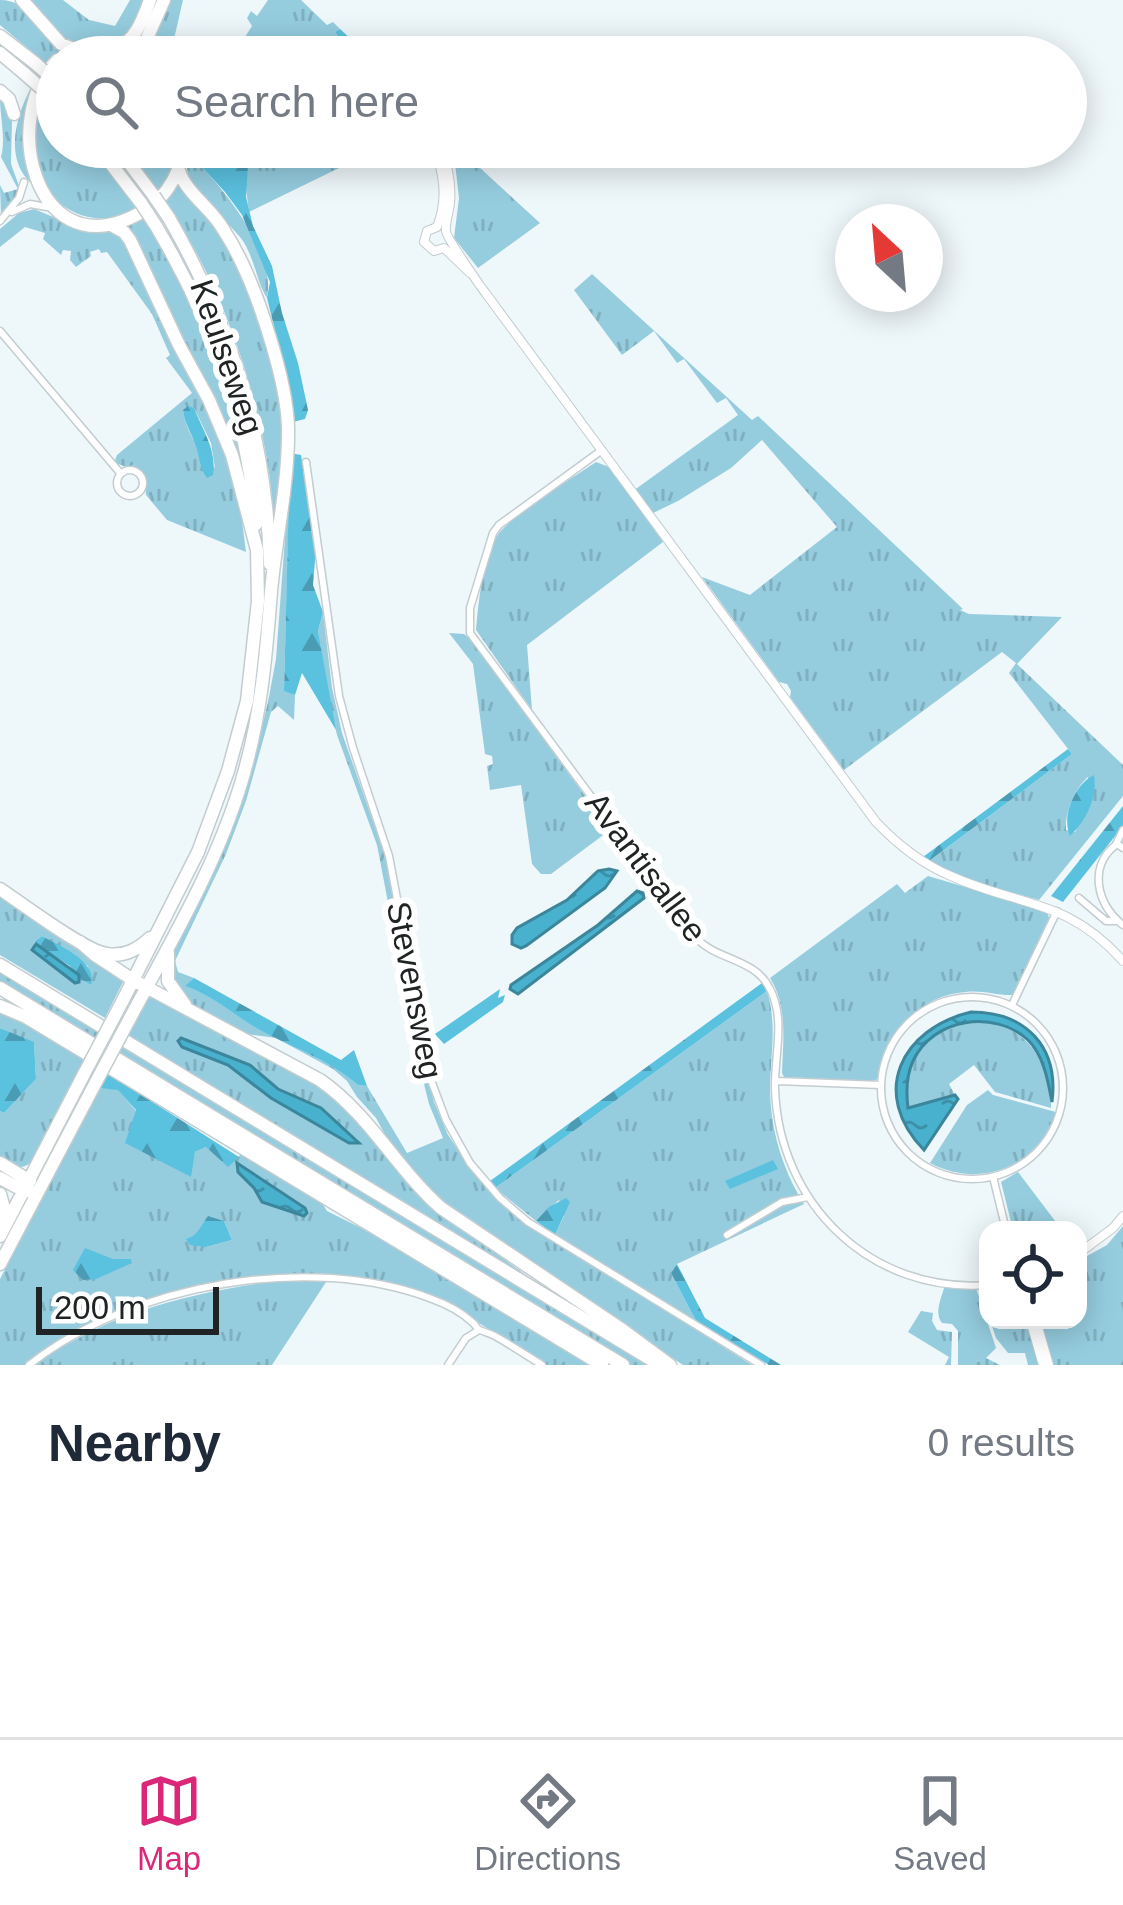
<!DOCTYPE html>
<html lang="en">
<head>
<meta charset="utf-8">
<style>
  :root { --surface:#fff; --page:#f2f2f3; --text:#1f2937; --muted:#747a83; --line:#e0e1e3; --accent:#db2777 }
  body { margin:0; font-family:Arial,sans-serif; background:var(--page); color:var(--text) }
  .controls { position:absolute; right:36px; bottom:36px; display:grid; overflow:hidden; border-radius:24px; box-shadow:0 6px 30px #0003 }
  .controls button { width:108px; height:108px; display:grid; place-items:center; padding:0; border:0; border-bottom:3px solid var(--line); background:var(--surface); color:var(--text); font:60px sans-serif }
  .compass { position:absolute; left:835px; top:204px; width:108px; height:108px; border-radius:50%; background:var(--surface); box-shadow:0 6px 30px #0003; rotate:334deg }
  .scale { position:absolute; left:36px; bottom:30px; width:183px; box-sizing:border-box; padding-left:12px; border:6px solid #202324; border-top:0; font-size:33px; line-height:42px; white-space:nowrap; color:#202324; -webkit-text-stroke:9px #fff; paint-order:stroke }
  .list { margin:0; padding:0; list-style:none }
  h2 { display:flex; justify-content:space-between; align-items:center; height:156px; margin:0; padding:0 48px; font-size:51px }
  h2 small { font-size:39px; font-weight:400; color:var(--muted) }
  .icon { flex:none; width:66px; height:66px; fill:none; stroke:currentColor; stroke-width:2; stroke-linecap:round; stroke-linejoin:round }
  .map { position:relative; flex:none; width:1123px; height:1365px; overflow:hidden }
  .search { position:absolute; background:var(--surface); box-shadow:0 6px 30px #0003; left:36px; right:36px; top:36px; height:132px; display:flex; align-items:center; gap:30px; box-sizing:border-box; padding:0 42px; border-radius:66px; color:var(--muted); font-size:45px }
  .sheet { height:372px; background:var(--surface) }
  nav { display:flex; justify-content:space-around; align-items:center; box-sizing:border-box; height:168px; border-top:3px solid var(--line); background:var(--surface); font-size:33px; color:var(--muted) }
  nav a { display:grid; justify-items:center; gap:6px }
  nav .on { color:var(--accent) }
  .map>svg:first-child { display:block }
  .grass { fill:url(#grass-tufts); fill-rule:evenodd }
  .forest { fill:url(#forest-firs) }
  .water { fill:url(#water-ripples); stroke:#3c869b; stroke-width:3 }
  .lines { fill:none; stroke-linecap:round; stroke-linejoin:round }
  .street-casing { stroke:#c3cccf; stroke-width:9 }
  .secondary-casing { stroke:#c3cccf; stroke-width:10 }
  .highway-casing { stroke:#c3cccf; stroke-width:15 }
  .street { stroke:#fff; stroke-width:6 }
  .secondary { stroke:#fff; stroke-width:8 }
  .highway { stroke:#fff; stroke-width:12 }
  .highway-bridge-casing { stroke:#c3cccf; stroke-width:15; stroke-linecap:butt }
  .highway-bridge { stroke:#fff; stroke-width:12 }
  .labels { text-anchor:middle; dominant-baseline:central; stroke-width:12; stroke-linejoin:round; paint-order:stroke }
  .street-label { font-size:33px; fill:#202324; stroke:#fff }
</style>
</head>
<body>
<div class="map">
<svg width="1123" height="1365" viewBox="0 0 1123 1365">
  <defs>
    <pattern id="grass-tufts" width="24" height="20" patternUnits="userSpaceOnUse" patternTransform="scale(3)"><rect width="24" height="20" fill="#95cddf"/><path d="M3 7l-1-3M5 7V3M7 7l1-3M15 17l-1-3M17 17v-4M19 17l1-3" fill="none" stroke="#80b0bf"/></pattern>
    <pattern id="forest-firs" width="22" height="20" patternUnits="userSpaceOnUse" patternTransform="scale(3)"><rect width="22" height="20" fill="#5ac1df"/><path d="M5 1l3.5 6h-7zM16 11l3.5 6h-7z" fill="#4a9cb5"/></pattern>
    <pattern id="water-ripples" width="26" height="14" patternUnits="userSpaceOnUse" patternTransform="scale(3)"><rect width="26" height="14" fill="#48b1ce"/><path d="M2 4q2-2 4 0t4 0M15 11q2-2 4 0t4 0" fill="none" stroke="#3c90a7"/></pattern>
  </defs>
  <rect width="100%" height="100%" fill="#eef7fa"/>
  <path class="grass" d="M0 0C30 0 46 32 61 54L45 63 0 25Z
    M28 0H63L89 20 115 26 130 0H146C141 10 136 27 128 36 114 50 76 50 62 37 49 26 40 11 28 0Z
    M168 0H183L174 39 180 57H151L150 44Z
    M268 0H301L327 25 333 22 340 29 335 32 339 38 327 57H305L288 49 266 52 251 57H237L236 51 252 26 247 18 251 11 257 16Z
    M31 88 57 110V147H91L122 185 139 211C100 223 82 222 50 196 43 191 32 185 27 179 5 153 17 114 31 88Z
    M0 98 12 121 11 164 19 186 16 197 1 215 0 185 4 193 18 189 1 157C6 139 0 117 0 98Z
    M127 147H179L173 168 158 191Z
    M190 147H207L202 167C230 197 276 256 267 298 256 281 254 254 240 237 223 218 203 199 189 178L187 169Z
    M249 147H382L249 212 245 181Z
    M454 155 467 156 540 223 478 268 454 238 459 198Z
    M177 185 205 212 231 249 254 299 276 368 285 424 275 544C273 516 272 488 267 460 252 374 217 274 165 203Z
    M34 209 75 226 112 231 126 242 215 419 238 489 246 552 167 520 146 495 144 473 118 464 115 460 117 455 192 393 166 358 170 355 152 314 107 252 101 253 99 249 90 252 91 256 76 267 70 260 71 251 63 250 61 255 43 239 45 233 25 227 0 247V229L19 213ZM194 408 211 443 215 468C200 451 186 433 183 410Z
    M143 217C201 301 231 398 248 497L221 420 127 225Z
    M592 274 752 420 758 416 963 609 960 610 969 614 1062 617 1017 664 1123 765V796L1039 900C1001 889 962 881 929 861L1072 754 1009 673 1016 663 1002 652 844 770 790 697 791 691 787 684 779 682 702 577 750 595 837 527 762 440 731 468 678 501 651 514 633 491 738 415 726 398 717 403 684 359 677 363 654 331 622 355 574 290ZM1088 777 1089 807 1075 832 1066 830C1065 813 1074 789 1088 777Z
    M596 462 609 467 663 542 527 645 532 710 476 630C478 606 483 557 496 537 509 517 574 477 596 462Z
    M290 470 284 690 295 695 294 720 278 706 271 712 246 801 226 854 175 961 178 972 194 978 186 986C211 994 229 1010 251 1024 286 1046 327 1058 358 1085L367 1086 407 1153 443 1138 429 1104 419 1064 377 845 337 735 330 705 318 631 323 612 332 688 342 733 387 861 402 959 434 1102 448 1135 460 1153 494 1197 526 1222 752 1365H683L438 1200 395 1153 376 1118 357 1097 347 1081 333 1069 276 1038 246 1034 189 1004 174 988 171 957 216 868 249 779 268 702 276 659Z
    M449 633 464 634 471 640 610 830 551 874H541L532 864 521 785 490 790 487 766 493 764 492 756 485 754 473 664Z
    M928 876 1047 911 1049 918 1014 995C998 996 983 990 966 992 919 995 886 1034 878 1079L873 1081 784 1077 782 1073C783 1041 788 1007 770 978L897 884 905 893Z
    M0 897 125 978 105 1018 0 955ZM42 936 88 966 91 985 80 979 75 983 33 950 35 941Z
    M0 969 100 1028 95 1038 0 981Z
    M767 991C777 1025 771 1051 770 1086 770 1128 782 1169 804 1204L677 1264 671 1273 696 1321 555 1235 564 1216 559 1200 536 1221 495 1188Z
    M150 994 321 1085 344 1100 432 1206 542 1287 127 1035ZM181 1038 250 1065 278 1089 321 1108 358 1140 349 1143 271 1098 228 1065 182 1047Z
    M0 1012 22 1020 84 1059 33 1161C21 1172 12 1166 0 1158V1111L4 1113 36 1079 34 1043 0 1028Z
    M975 1021C1024 1022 1052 1061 1051 1108L995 1092 974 1065 949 1084 955 1095 907 1108C907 1057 921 1029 975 1021Z
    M124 1042 649 1365H630L118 1052Z
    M99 1088 118 1089 136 1111 126 1143 190 1176 195 1152 206 1147 239 1157 241 1153 320 1200 327 1211 393 1244 592 1365H544L468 1316 393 1285 329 1274 304 1273 244 1278 169 1295 72 1333 25 1365H0V1279ZM238 1172 276 1188 304 1208 307 1213 304 1216 262 1202 254 1188ZM224 1221 232 1240 206 1247 202 1227 205 1223Z
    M988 1090 993 1095 1056 1112C1038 1166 982 1190 930 1163L967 1105Z
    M1018 1172 1062 1230H1013L1001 1182Z
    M1123 1226V1365H1028L1025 1353H1008L996 1338 990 1320H1078V1261L1107 1245Z
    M304 1278 328 1279 272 1365H35C113 1308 209 1288 304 1278Z
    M944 1288H976L996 1348 986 1358 1000 1365H958V1331L952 1324 942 1323C934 1313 941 1299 944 1288Z
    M921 1311 933 1313 932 1321 937 1330 952 1332 951 1365H945L949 1357 908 1332Z"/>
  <path class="forest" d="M340 29 370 57H251C265 49 287 49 305 50V57H327L339 38 335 32Z
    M207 147H249L246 197 253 226 272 266 282 313 298 363 308 410 305 419 293 422 287 379 267 298 270 282 242 215 225 192 202 167Z
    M188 406 194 408C203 431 217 450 213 475L207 478C200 468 200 461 197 449 193 435 184 424 183 410Z
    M290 453 301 455 316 548 313 585 323 612 318 631 336 730 302 673 295 695 284 691Z
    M1068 749 1072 754 929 861 923 857Z
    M1094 775C1098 797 1086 821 1070 836 1061 816 1075 784 1094 775Z
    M1123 806V826L1063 902 1051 896Z
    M42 936C61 947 98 961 91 985L80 979 70 966 36 944 35 941Z
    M194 978 341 1060 354 1050 367 1086 358 1085C326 1057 286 1046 250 1024 228 1010 210 994 185 986Z
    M762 983 767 991 495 1188 490 1181Z
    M500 989 498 998 505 995 503 1002 444 1044 435 1034Z
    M0 1028 34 1042 36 1079 4 1113 0 1111Z
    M107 1073 239 1157 228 1167 206 1147 195 1152 191 1177 125 1143 136 1110 118 1090 99 1088Z
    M773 1160 778 1169 730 1189 725 1181Z
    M566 1198 570 1202 555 1235 536 1221 549 1207Z
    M208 1216 224 1221 232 1240 206 1247 190 1245 186 1239C198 1236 201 1225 208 1216Z
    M85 1248 113 1259H131L132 1263 96 1279 83 1280 73 1270Z
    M677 1264 705 1318 781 1365H769L696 1321 671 1273Z"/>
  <path class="water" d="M609 869 617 871 605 888 526 946 521 948 512 944V935L517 928 567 900 598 871Z
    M637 891 643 893 644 898 518 994 510 989 511 985 598 925Z
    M36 944 79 975V982L75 983 32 950Z
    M971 1012C1026 1012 1059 1047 1052 1102 1048 1081 1044 1056 1028 1040 994 1009 933 1018 913 1061 906 1076 906 1092 908 1108L955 1095 958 1099 924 1150C869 1093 901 1029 971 1012Z
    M181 1038 250 1065 278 1089 321 1108 359 1143H349L271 1098 228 1065 182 1047 178 1041Z
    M237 1163 305 1208 307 1213 304 1216 262 1202 254 1188 238 1172Z"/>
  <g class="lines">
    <defs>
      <path id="street" d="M12 212 30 204 47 207
        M0 221 19 198 24 182
        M0 331 121 474
        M602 450 499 525 493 533 470 608V633L696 938C718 961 755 958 770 989 786 1020 774 1056 775 1089 779 1204 871 1294 988 1285
        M306 462 339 696 353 748 389 856 431 1080 446 1120 470 1163 500 1198 528 1222 761 1365
        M117 483a13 13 0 1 1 26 0a13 13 0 1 1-26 0Z
        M1116 844 1123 830
        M1123 848 1117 844C1088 865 1096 905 1123 925
        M1079 898 1106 921H1117
        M881 1088a91 91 0 1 1 182 0a91 91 0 1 1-182 0Z
        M1012 1005 1057 911
        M777 1081 881 1085
        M993 1177 1006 1230
        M727 1235 782 1202 808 1197
        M29 1365C131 1284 310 1252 432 1299 446 1304 461 1312 472 1322 475 1324 476 1327 478 1329 483 1332 490 1333 495 1336 511 1345 526 1355 542 1365
        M448 1365 466 1338 479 1330"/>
      <path id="secondary" d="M434 147C444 174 448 200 437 227L427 231 424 242 434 251 444 248 470 273
        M441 147C448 166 452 183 450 203 449 212 445 224 446 231 446 237 480 286 487 295L876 822C897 844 922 864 951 876 1020 907 1067 898 1123 961
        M1078 1254 1113 1228 1123 1216
        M1030 1320 1043 1365
        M1036 1320 1049 1365"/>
      <path id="highway" d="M22 0 61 44 77 50
        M0 36 35 63
        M114 49C135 43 143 19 150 0
        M75 51 107 49 134 57
        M0 53 25 74
        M145 57 144 45 164 0
        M57 60C0 118 34 261 130 218 163 204 177 181 185 147
        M41 88 57 103
        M0 91 9 99 14 114
        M98 147 141 203
        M117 147 154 196
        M169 218C232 328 266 436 270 564
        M113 226 124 232 130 240 179 345 209 400 232 455 257 550 258 601 247 701 228 771 198 852 122 1002
        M156 226C210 317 248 417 256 524
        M0 889C21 903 86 952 107 954 125 957 138 949 150 938
        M80 942 95 955 133 980 320 1080C370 1115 396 1168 441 1208L624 1331 670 1365
        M168 953V981L185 1005
        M0 965 660 1365
        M0 988 623 1365
        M0 1006 26 1017 602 1365
        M129 1020C170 943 217 865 242 780 261 716 266 657 271 591 276 537 289 482 288 427 287 397 279 367 270 338 259 301 244 261 223 229 211 208 187 194 179 171
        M0 1163 30 1181
        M0 1178 24 1191H31
        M0 1194 4 1208 2 1227
        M0 1236 84 1074
        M0 1264 96 1082"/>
    </defs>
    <use href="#street" class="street-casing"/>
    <use href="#secondary" class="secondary-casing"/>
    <use href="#highway" class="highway-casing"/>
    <use href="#street" class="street"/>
    <use href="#secondary" class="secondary"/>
    <use href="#highway" class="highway"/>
    <defs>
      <path id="highway-bridge" d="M35 63 52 78
        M25 74 41 88
        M154 196 169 218
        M141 203 156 226
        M84 1074 122 1002
        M96 1082 129 1020"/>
    </defs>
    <use href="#highway-bridge" class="highway-bridge-casing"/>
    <use href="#highway-bridge" class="highway-bridge"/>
  </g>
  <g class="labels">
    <g class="street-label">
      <text transform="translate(227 357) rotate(71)">Keulseweg</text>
      <text transform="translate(646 867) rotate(53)">Avantisallee</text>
      <text transform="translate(415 990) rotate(79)">Stevensweg</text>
    </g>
  </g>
</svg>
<div class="controls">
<button><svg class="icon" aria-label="locate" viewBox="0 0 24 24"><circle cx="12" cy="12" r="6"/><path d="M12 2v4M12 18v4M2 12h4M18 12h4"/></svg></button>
</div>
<svg class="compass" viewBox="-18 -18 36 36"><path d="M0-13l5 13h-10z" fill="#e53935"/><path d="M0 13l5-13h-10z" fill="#747a83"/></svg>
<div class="scale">200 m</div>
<div class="search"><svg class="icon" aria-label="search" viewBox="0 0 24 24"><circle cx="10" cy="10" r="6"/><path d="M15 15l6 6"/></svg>Search here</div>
</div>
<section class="sheet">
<h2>Nearby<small>0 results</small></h2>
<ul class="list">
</ul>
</section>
<nav>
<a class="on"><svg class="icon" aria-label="map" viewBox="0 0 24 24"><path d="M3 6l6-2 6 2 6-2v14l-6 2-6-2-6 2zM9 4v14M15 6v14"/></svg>Map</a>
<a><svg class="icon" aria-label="directions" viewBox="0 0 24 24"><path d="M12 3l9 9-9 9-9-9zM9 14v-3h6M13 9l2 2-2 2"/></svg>Directions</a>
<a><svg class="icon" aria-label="saved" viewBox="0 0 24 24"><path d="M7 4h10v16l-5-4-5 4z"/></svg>Saved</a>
</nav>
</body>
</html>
